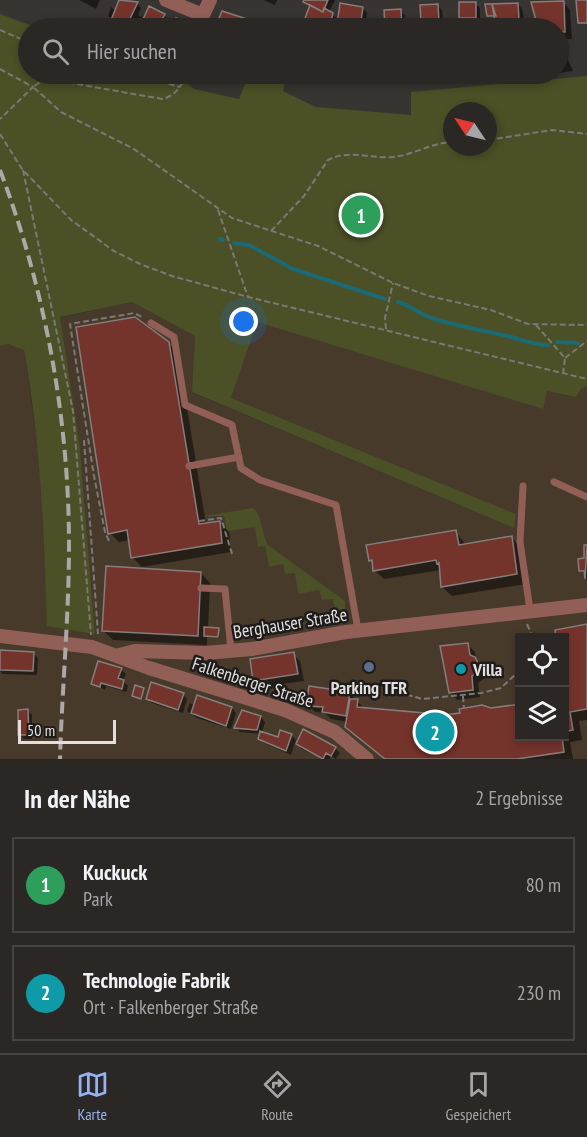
<!DOCTYPE html>
<html lang="de">
<head>
<meta charset="utf-8">
<style>
  :root { --surface:#2a2725; --page:#363332; --text:#f1f3f6; --muted:#a5a5a7; --line:#464442; --accent:#95b2f1 }
  body { margin:0; font-family:"PT Sans Narrow",sans-serif; background:var(--page); color:var(--text) }
  .controls { position:absolute; right:18px; bottom:18px; display:grid; overflow:hidden; border-radius:0px; box-shadow:0 3px 9px #0003 }
  .controls button { width:54px; height:54px; display:grid; place-items:center; padding:0; border:0; border-bottom:2px solid var(--line); background:var(--surface); color:var(--text); font:30px sans-serif }
  .compass { position:absolute; left:443px; top:102px; width:54px; height:54px; border-radius:50%; background:var(--surface); box-shadow:0 3px 9px #0003; rotate:305deg }
  .scale { position:absolute; left:18px; bottom:15px; width:98px; box-sizing:border-box; padding-left:6px; border:3px solid #e2dfdd; border-top:0; font-size:16px; line-height:21px; white-space:nowrap; color:#e2dfdd; -webkit-text-stroke:4px #1e1c1b; paint-order:stroke }
  .you { position:absolute; left:244px; top:322px; width:21px; height:21px; margin:-15px; border:4px solid #fff; border-radius:50%; background:#1a73e8; box-shadow:0 0 0 9px #1a73e833 }
  .badge { display:grid; place-items:center; width:39px; height:39px; border-radius:50%; background:var(--accent); color:#fff; font-size:20px; font-weight:700 }
  .pin { position:absolute; translate:-50% -50%; border:3px solid #fff; box-shadow:0 2px 6px #0006 }
  .list { margin:0; padding:0; list-style:none }
  h2 { display:flex; justify-content:space-between; align-items:center; height:78px; margin:0; padding:0 24px; font-size:26px }
  h2 small { font-size:20px; font-weight:400; color:var(--muted) }
  .list li { display:grid; grid-template-columns:39px 1fr auto; gap:18px; align-items:center; box-sizing:border-box; height:96px; margin:0 12px 12px; padding:0 12px; border:2px solid var(--line); border-radius:0px }
  .list b { display:block; font-size:22px; white-space:nowrap }
  .list p { margin:0; font-size:20px; white-space:nowrap; color:var(--muted) }
  .list em { font-size:20px; font-style:normal; color:var(--muted) }
  .icon { flex:none; width:33px; height:33px; fill:none; stroke:currentColor; stroke-width:2; stroke-linecap:round; stroke-linejoin:round }
  .map { position:relative; flex:none; width:587px; height:759px; overflow:hidden }
  .search { position:absolute; background:var(--surface); box-shadow:0 3px 9px #0003; left:18px; right:18px; top:18px; height:66px; display:flex; align-items:center; gap:15px; box-sizing:border-box; padding:0 21px; border-radius:33px; color:var(--muted); font-size:22px }
  .sheet { height:294px; background:var(--surface) }
  nav { display:flex; justify-content:space-around; align-items:center; box-sizing:border-box; height:84px; border-top:2px solid var(--line); background:var(--surface); font-size:16px; color:var(--muted) }
  nav a { display:grid; justify-items:center; gap:3px }
  nav .on { color:var(--accent) }
  .map>svg:first-child { display:block }
  .industrial { fill:#473a2b; fill-rule:evenodd }
  .green { fill:#4b5026; fill-rule:evenodd }
  .shadow { fill:#0007 }
  .lines { fill:none; stroke-linecap:round; stroke-linejoin:round }
  .stream { stroke:#1c6a73; stroke-width:4 }
  .building { fill:#74342c; stroke:#847e7d; stroke-width:1.5 }
  .path { stroke:#7b7875; stroke-width:2; stroke-dasharray:6 3; stroke-linecap:butt }
  .service { stroke:#925f57; stroke-width:7 }
  .minor { stroke:#925f57; stroke-width:14 }
  .rail { stroke:#aca8a6; stroke-width:4; stroke-dasharray:12 6; stroke-linecap:butt }
  .service-dot { fill:#5c6f8a; stroke:#1e1c1b; stroke-width:2 }
  .culture-dot { fill:#0f9aa8; stroke:#1e1c1b; stroke-width:2 }
  .labels { text-anchor:middle; dominant-baseline:central; stroke-width:5; stroke-linejoin:round; paint-order:stroke }
  .street-label { font-size:18px; fill:#e2dfdd; stroke:#1e1c1b }
  .poi-label { font-size:18px; font-weight:bold; fill:#e2dfdd; stroke:#1e1c1b; text-anchor:start }
</style>
</head>
<body>
<div class="map">
<svg width="587" height="759" viewBox="0 0 587 759">
  <rect width="100%" height="100%" fill="#383431"/>
  <path class="industrial" d="M132 302 195 336 193 393 514 528 516 514 231 398 256 322 543 408 547 391 576 397 582 388 587 387V759H0V346L8 344 24 349 43 486 95 634 80 448 59 318ZM520 638H564V736H520Z"/>
  <path class="green" d="M0 14 38 28H28V74C66 74 169 64 194 89L239 99 249 74H287L283 91 316 107 411 115V92L587 76V387L582 388 576 397 547 391 543 409 257 322 231 398 516 514 514 528 192 392 195 336 132 302 60 317 80 448 95 634 47 626C44 531 41 444 24 350L8 344 0 346ZM452 111H488V147H452Z
    M253 508C262 514 262 535 268 545L345 601V617L342 622H337L333 599 322 600 319 590 298 594 295 573 285 574 283 564 269 567 265 546 258 547 255 527 227 531 224 516 198 517Z"/>
  <path class="shadow" d="M79 0H100L96 9Z
    M121 0 137 3 141 8 138 15 145 19 164 15 168 19 164 28H141L134 23 132 28H127L117 24 108 16 111 7 116 11Z
    M263 0H277L275 5Z
    M306 0H335L329 12 337 19 335 28H307L304 26 311 7Z
    M563 2 570 10 572 39H558V28H539L533 4Z
    M476 4 480 8V22H465L461 18Z
    M518 4 522 9 526 28H498L497 17 488 15Z
    M438 6 442 10 443 25 427 26 422 21Z
    M363 8 367 13 365 28H342L339 25Z
    M400 11 405 15 406 24 389 25V28H406H389L386 26Z
    M223 13 253 23V28H241L222 22Z
    M568 60 573 71 558 73V61Z
    M168 343 178 353 206 524 219 522 229 532 231 552 142 567 132 557 130 540 119 542 110 533Z
    M455 531 466 545 511 537 521 547 526 584 452 596 442 587 441 570 384 579 374 570 368 546Z
    M587 546V579L581 570Z
    M201 573 210 583 208 629 218 630 220 638 207 637V645L113 640 103 630Z
    M587 626V720L579 721 582 740 570 742 573 759H385L356 736 347 722 331 719 325 713 315 712 308 705 349 693 365 709 425 714 428 718 462 714 482 707 502 708 520 736H564V693Z
    M468 645 475 652 476 660 485 672V678L478 683 480 697 457 700 450 692Z
    M0 651 33 653 38 658 37 675 3 674 0 671Z
    M293 654 300 661 304 681 262 687 255 680Z
    M121 669 126 674 123 681 128 686 126 692 106 686 105 690 93 683Z
    M143 689 142 700 133 696Z
    M183 694 187 699 183 713 152 703 147 698Z
    M198 697 232 708 236 713 231 729 197 718 187 711 190 703 195 706Z
    M27 711 32 715V739H24L20 734Z
    M243 712 261 717 265 722 262 733 279 739 291 735 296 740 291 755 264 743 259 738 261 734 240 732 236 727Z
    M304 731 335 748 340 753 336 759 331 756 330 759H322L302 749 297 744Z"/>
  <g class="lines">
    <path class="stream" d="M220 239 223 240
      M234 243 249 245 293 269 385 299
      M398 302C410 305 418 313 431 318 455 326 478 329 503 335 519 338 531 345 548 345
      M557 342 578 343"/>
  </g>
  <path class="building" d="M119 0 138 2 126 27 111 20Z
    M304 0H328L323 12 303 2Z
    M576 0H587V23H578Z
    M564 1 565 32H558V28H538L531 2Z
    M459 2H476V18H459Z
    M340 3 363 7 360 28 337 25Z
    M518 3 519 19H522L523 28H496L492 4Z
    M438 4 439 21 421 22 420 5Z
    M485 4H492L496 16H487Z
    M310 5 323 12 324 8 333 13 330 28 302 26Z
    M149 6 165 14 158 28 140 26Z
    M401 9 402 26 385 27 384 10Z
    M222 11 253 21 251 28H242L218 21Z
    M176 18 192 25 190 28H171Z
    M135 317 169 342 199 524 220 521 222 543 131 558 127 530 108 534 76 327Z
    M456 530 459 545 512 536 517 574 441 587 439 563 437 564 436 560 373 571 372 560 369 561 366 545Z
    M584 545H587L585 579 584 571H579L578 559 584 558Z
    M106 566 201 572 198 636 102 631Z
    M587 624V709L570 712 573 730 564 732V638H556L555 630Z
    M204 627 219 628 218 637 204 636Z
    M468 643 470 655 475 657 478 663V671L472 676 473 690 449 693 440 646Z
    M0 650 34 652 33 671 0 670Z
    M294 652 298 674 253 681 250 659Z
    M98 661 122 668 118 678 124 680 122 689 101 683 100 687 91 684Z
    M151 682 184 693 178 710 146 699Z
    M135 685 144 688 141 699 132 696Z
    M309 686 350 692 346 716 322 712 323 707 306 706Z
    M197 695 232 707 226 726 191 713Z
    M350 699H358L357 707 425 713 426 717 460 713 459 709 482 705 491 708 520 704V736H562L564 752 517 759H385L345 727Z
    M28 709 29 735H18V710Z
    M242 710 261 716 257 730 234 728Z
    M303 729 336 747 331 756 326 753 323 759 296 744Z
    M280 730 292 734 286 751 258 739 260 731 278 737Z"/>
  <g class="lines">
    <path class="path" d="M0 30 28 42
      M0 69 33 87 0 119
      M134 74 180 87
      M187 74C181 86 176 96 162 99L54 80H43L33 87 61 112 134 149 232 218 318 246 393 283 429 296 491 310 528 324 587 325
      M0 134 22 169 71 220 114 251 140 264 172 276 248 297 587 379
      M488 140 552 130 587 134
      M23 170 73 411 91 635
      M218 210 248 297
      M271 231 304 196 328 160C348 149 371 159 393 157 413 155 431 143 452 142
      M536 325 565 358 563 374
      M386 329 385 318 393 283
      M565 358 587 341
      M84 440 98 634
      M199 521 221 518 233 557
      M109 541 105 532 94 476 70 324 134 313 144 318
      M527 624 533 638
      M398 692 422 699 481 693 501 688 520 670
      M463 696 464 708"/>
    <path class="service" d="M151 323 174 337 185 405 232 425 241 468 260 480 336 505 358 630
      M189 466 239 457
      M554 482 587 497
      M523 486 520 542 530 610
      M201 588 225 589 231 650"/>
    <path class="minor" d="M166 0 203 15
      M197 28 210 0
      M0 636 92 647 149 668 285 710 335 732 367 759
      M119 655 135 651 205 653 252 649 346 632 587 605"/>
    <path class="rail" d="M0 170C45 289 69 418 69 545 69 617 62 688 60 759"/>
  </g>
  <circle class="service-dot" cx="369" cy="667" r="6"/>
  <circle class="culture-dot" cx="461" cy="669" r="6"/>
  <g class="labels">
    <g class="street-label">
      <text transform="translate(290 623) rotate(-9)">Berghauser Straße</text>
      <text transform="translate(253 682) rotate(18)">Falkenberger Straße</text>
    </g>
    <g class="poi-label">
      <text x="473" y="669">Villa</text>
      <text x="369" y="687" text-anchor="middle">Parking TFR</text>
    </g>
  </g>
</svg>
<div class="controls">
<button><svg class="icon" aria-label="locate" viewBox="0 0 24 24"><circle cx="12" cy="12" r="6"/><path d="M12 2v4M12 18v4M2 12h4M18 12h4"/></svg></button>
<button><svg class="icon" aria-label="layers" viewBox="0 0 24 24"><path d="M12 4l9 5-9 5-9-5zM3 14l9 5 9-5"/></svg></button>
</div>
<svg class="compass" viewBox="-18 -18 36 36"><path d="M0-13l5 13h-10z" fill="#e53935"/><path d="M0 13l5-13h-10z" fill="#a5a5a7"/></svg>
<div class="scale">50 m</div>
<div class="you"></div>
<div class="pin badge" style="left:361px;top:215px;background:#2e9e5b">1</div>
<div class="pin badge" style="left:435px;top:732px;background:#0f9aa8">2</div>
<div class="search"><svg class="icon" aria-label="search" viewBox="0 0 24 24"><circle cx="10" cy="10" r="6"/><path d="M15 15l6 6"/></svg>Hier suchen</div>
</div>
<section class="sheet">
<h2>In der Nähe<small>2 Ergebnisse</small></h2>
<ul class="list">
<li><span class="badge" style="background:#2e9e5b">1</span><div><b>Kuckuck</b><p>Park</p></div><em>80 m</em></li>
<li><span class="badge" style="background:#0f9aa8">2</span><div><b>Technologie Fabrik</b><p>Ort · Falkenberger Straße</p></div><em>230 m</em></li>
</ul>
</section>
<nav>
<a class="on"><svg class="icon" aria-label="map" viewBox="0 0 24 24"><path d="M3 6l6-2 6 2 6-2v14l-6 2-6-2-6 2zM9 4v14M15 6v14"/></svg>Karte</a>
<a><svg class="icon" aria-label="directions" viewBox="0 0 24 24"><path d="M12 3l9 9-9 9-9-9zM9 14v-3h6M13 9l2 2-2 2"/></svg>Route</a>
<a><svg class="icon" aria-label="saved" viewBox="0 0 24 24"><path d="M7 4h10v16l-5-4-5 4z"/></svg>Gespeichert</a>
</nav>
</body>
</html>
